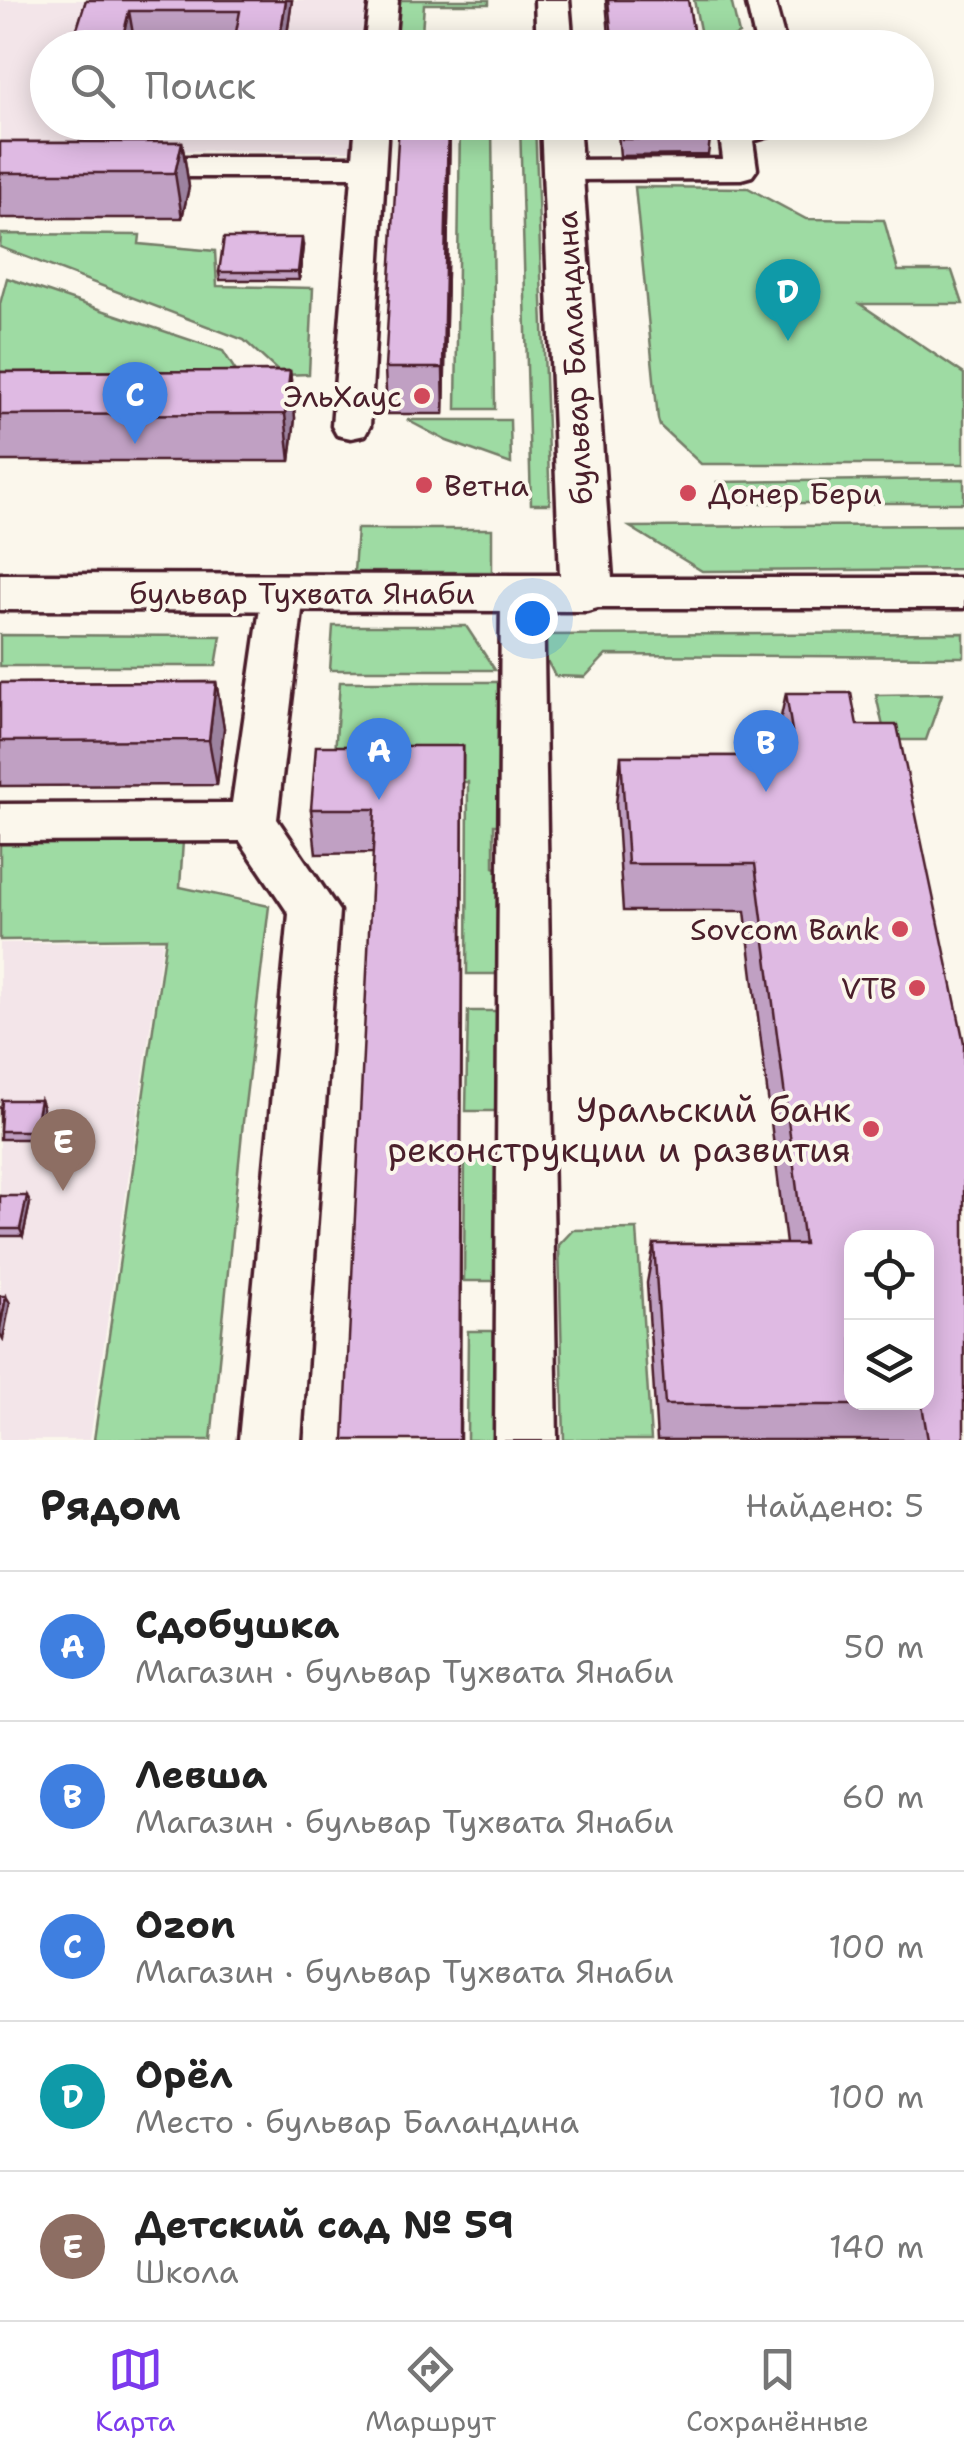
<!DOCTYPE html>
<html lang="ru">
<head>
<meta charset="utf-8">
<style>
  :root { --surface:#fff; --page:#f6f6f6; --text:#222; --muted:#767676; --line:#e0e0e0; --accent:#7c3aed }
  body { margin:0; font-family:"Shantell Sans",sans-serif; background:var(--page); color:var(--text) }
  .controls { position:absolute; right:30px; bottom:30px; display:grid; overflow:hidden; border-radius:20px; box-shadow:0 5px 25px #0003 }
  .controls button { width:90px; height:90px; display:grid; place-items:center; padding:0; border:0; border-bottom:2px solid var(--line); background:var(--surface); color:var(--text); font:50px sans-serif }
  .you { position:absolute; left:532px; top:618px; width:35px; height:35px; margin:-25px; border:8px solid #fff; border-radius:50%; background:#1a73e8; box-shadow:0 0 0 15px #1a73e833 }
  .badge { display:grid; place-items:center; width:65px; height:65px; border-radius:50%; background:var(--accent); color:#fff; font-size:32px; font-weight:700 }
  .pin { position:absolute; translate:-50% -82px; filter:drop-shadow(0 2px 5px #0008) }
  .pin::after { content:''; position:absolute; top:52px; width:35px; height:30px; background:inherit; clip-path:polygon(0 0,100% 0,50% 100%) }
  .list { margin:0; padding:0; list-style:none }
  h2 { display:flex; justify-content:space-between; align-items:center; height:130px; margin:0; padding:0 40px; font-size:42px }
  h2 small { font-size:32px; font-weight:400; color:var(--muted) }
  .list li { display:grid; grid-template-columns:65px 1fr auto; gap:30px; align-items:center; box-sizing:border-box; height:150px; padding:0 40px; border-top:2px solid var(--line) }
  .list b { display:block; font-size:38px; white-space:nowrap }
  .list p { margin:0; font-size:32px; white-space:nowrap; color:var(--muted) }
  .list em { font-size:32px; font-style:normal; color:var(--muted) }
  .icon { flex:none; width:55px; height:55px; fill:none; stroke:currentColor; stroke-width:2; stroke-linecap:round; stroke-linejoin:round }
  .map { position:relative; flex:none; width:964px; height:1440px; overflow:hidden }
  .search { position:absolute; background:var(--surface); box-shadow:0 5px 25px #0003; left:30px; right:30px; top:30px; height:110px; display:flex; align-items:center; gap:25px; box-sizing:border-box; padding:0 35px; border-radius:55px; color:var(--muted); font-size:38px }
  .sheet { height:880px; background:var(--surface) }
  nav { display:flex; justify-content:space-around; align-items:center; box-sizing:border-box; height:140px; border-top:2px solid var(--line); background:var(--surface); font-size:28px; color:var(--muted) }
  nav a { display:grid; justify-items:center; gap:5px }
  nav .on { color:var(--accent) }
  .map>svg:first-child { display:block }
  .built { fill:#f3e5e9 }
  .green { fill:#9edba3; stroke:#747d67; stroke-width:2.5 }
  .lines { fill:none; stroke-linecap:round; stroke-linejoin:round }
  .minor-casing { stroke:#4a1f2b; stroke-width:7 }
  .major-casing { stroke:#4a1f2b; stroke-width:7 }
  .minor { fill:#fbf7ec; fill-rule:evenodd }
  .major { fill:#fbf7ec; fill-rule:evenodd }
  .wall { fill:#c0a0c3; stroke:#4a1f2b; stroke-width:2.5 }
  .shaded-wall { fill:#9c829f; stroke:#4a1f2b; stroke-width:2.5 }
  .building { fill:#dfbae3; stroke:#4a1f2b; stroke-width:2.5; fill-rule:evenodd }
  .poi-dot { fill:#d1495b; stroke:#fbf7ec; stroke-width:4 }
  .labels { text-anchor:middle; dominant-baseline:central; stroke-width:8; stroke-linejoin:round; paint-order:stroke }
  .street-label { font-size:30px; fill:#4a1f2b; stroke:#fbf7ec }
  .poi-label { font-size:30px; fill:#4a1f2b; stroke:#fbf7ec; text-anchor:end }
  .near-poi-label { font-size:35px; fill:#4a1f2b; stroke:#fbf7ec; text-anchor:end }
</style>
</head>
<body>
<div class="map">
<svg width="964" height="1440" viewBox="0 0 964 1440">
  <rect width="100%" height="100%" fill="#fbf7ec"/>
  <filter id="ink" filterUnits="userSpaceOnUse"><feTurbulence type="fractalNoise" baseFrequency=".01" numOctaves="2"/><feDisplacementMap in="SourceGraphic" scale="20" xChannelSelector="R" yChannelSelector="G"/><feConvolveMatrix kernelMatrix="1 2 1 2 8 2 1 2 1" color-interpolation-filters="sRGB"/></filter>
  <g filter="url(#ink)">
    <path class="built" d="M0 0H367L362 47 48 48V122L355 123 352 151 0 150Z
      M163 941 90 1440H0V943Z"/>
    <path class="green" d="M390 0H489V4H424L421 47 386 48Z
      M694 0H731L739 34 722 43H711L710 36 701 35Z
      M460 123H492L495 409H456Z
      M520 123H535L550 504H531Z
      M635 187 748 188 806 219 884 220 898 271H952L963 304H860L964 374V464H701L660 426 658 419Z
      M140 235 139 244 215 251 217 286 313 288 309 374 282 375 244 340 0 247 1 234Z
      M7 278 223 351 239 376 0 375V304Z
      M407 420H510L511 464 447 441Z
      M964 479V503H721L717 482Z
      M964 525V569L702 571 630 527Z
      M357 529H492V572H354Z
      M333 626H466L495 670H330Z
      M964 633V657L606 655 585 677 555 676 534 635Z
      M0 635 221 636 216 666H0Z
      M340 682H500L502 825H494V867L505 871 506 974H467L468 782H333Z
      M942 694 926 740H886L876 695Z
      M183 841 180 887 269 906 243 1122 211 1440H94L166 938 0 940V844Z
      M468 1011H503L502 1111H466Z
      M465 1153H502L503 1281H464Z
      M637 1229 651 1440H564L559 1245 573 1230Z
      M468 1331H503V1440H467Z"/>
    <g class="lines">
      <defs>
        <path id="minor" d="M370 0H398L394 48H364Z
          M746 0H774L787 48H757Z
          M356 122H388L370 426 365 435 351 438 337 435 332 426 352 177H127L116 174 111 167 116 160 127 157H353Z
          M747 122H797L793 129 753 141 757 169 752 176 741 179 563 180 552 177 547 170 552 163 563 160 723 159 720 136 725 129Z
          M522 578 537 582 543 593 557 1440H495L501 593 507 582Z
          M587 578H964V608H587L572 604 566 593 572 582Z
          M283 579 298 583 304 594 277 819 339 911 301 1440H239L289 914 240 841 0 842V804L232 803 262 594 268 583Z"/>
        <path id="major" d="M535 0H569L573 48H537Z
          M541 122H579L613 593 605 606 587 611 0 610V574L560 575Z"/>
      </defs>
      <use href="#minor" class="minor-casing"/>
      <use href="#major" class="major-casing"/>
      <use href="#minor" class="minor"/>
      <use href="#major" class="major"/>
    </g>
    <path class="wall" d="M86 0H292L285 48H233L234 40H134L132 48H71Z
      M606 0H688L696 48H610Z
      M450 122 444 414H387L385 368Z
      M617 122H708L710 139 708 155 620 156Z
      M0 142H182L189 187 182 218H0Z
      M303 246 299 280H220L219 272Z
      M290 371 295 418 290 461H0V372Z
      M216 682 224 728 217 785 0 786V683Z
      M786 693 964 1440H657L647 1283 654 1244H786L745 911H623L616 804 621 756H746L751 731H778Z
      M463 746V791L373 853 316 854 311 809Z
      M40 1100 43 1108 37 1139H0V1107Z
      M0 1196 30 1203 23 1236H0Z"/>
    <path class="shaded-wall" d="M286 0H292L285 48H278Z
      M129 11 134 40 132 48H120Z
      M448 122H450L444 414 443 368Z
      M182 142 189 187 182 218 175 173Z
      M302 238 303 246 299 280 298 272Z
      M290 371 295 418 290 461 285 414Z
      M216 682 224 728 217 785 209 740Z
      M463 746 460 1440H459Z
      M40 1100 43 1108 37 1139 34 1131Z
      M27 1196 30 1203 23 1236 20 1229Z
      M6 1296 10 1303 3 1339 0 1334V1328Z"/>
    <path class="building" d="M86 0H286L278 48H233L240 11H129L120 48H71Z
      M608 0H688L696 48H613Z
      M399 122H448L443 368H385Z
      M620 122H708L710 139H622Z
      M0 142H182L175 173H0Z
      M224 238H302L298 272H219Z
      M290 371 285 414 0 415V372Z
      M216 682 209 740 0 741V683Z
      M786 693H851L857 725H897L964 1043V1440H928L922 1405H665L654 1244H804L755 864H628L621 756H754L751 731H792ZM852 1238H926V1402H852Z
      M316 746H463L459 1440H344L375 809H311Z
      M2 1100H40L34 1131H0Z
      M0 1196H27L20 1229H0Z
      M0 1296H6L0 1328Z"/>
  </g>
  <g class="poi-dot">
    <circle cx="422" cy="396" r="10"/>
    <circle cx="424" cy="485" r="10"/>
    <circle cx="688" cy="493" r="10"/>
    <circle cx="900" cy="929" r="10"/>
    <circle cx="917" cy="988" r="10"/>
    <circle cx="871" cy="1129" r="10"/>
  </g>
  <g class="labels">
    <g class="street-label">
      <text transform="translate(574 358) rotate(-93)">бульвар Баландина</text>
      <text x="302" y="593">бульвар Тухвата Янаби</text>
    </g>
    <g class="poi-label">
      <text x="402" y="396">ЭльХаус</text>
      <text x="444" y="485" text-anchor="start">Ветна</text>
      <text x="708" y="493" text-anchor="start">Донер Бери</text>
      <text x="880" y="929">Sovcom Bank</text>
      <text x="897" y="988">VTB</text>
    </g>
    <g class="near-poi-label">
      <text x="851" y="1109">Уральский банк<tspan x="851" dy="40">реконструкции и развития</tspan></text>
    </g>
  </g>
</svg>
<div class="controls">
<button><svg class="icon" aria-label="locate" viewBox="0 0 24 24"><circle cx="12" cy="12" r="6"/><path d="M12 2v4M12 18v4M2 12h4M18 12h4"/></svg></button>
<button><svg class="icon" aria-label="layers" viewBox="0 0 24 24"><path d="M12 4l9 5-9 5-9-5zM3 14l9 5 9-5"/></svg></button>
</div>
<div class="you"></div>
<div class="pin badge" style="left:379px;top:800px;background:#3f7fe0">A</div>
<div class="pin badge" style="left:766px;top:792px;background:#3f7fe0">B</div>
<div class="pin badge" style="left:135px;top:444px;background:#3f7fe0">C</div>
<div class="pin badge" style="left:788px;top:341px;background:#0f9aa8">D</div>
<div class="pin badge" style="left:63px;top:1191px;background:#8d6e63">E</div>
<div class="search"><svg class="icon" aria-label="search" viewBox="0 0 24 24"><circle cx="10" cy="10" r="6"/><path d="M15 15l6 6"/></svg>Поиск</div>
</div>
<section class="sheet">
<h2>Рядом<small>Найдено: 5</small></h2>
<ul class="list">
<li><span class="badge" style="background:#3f7fe0">A</span><div><b>Сдобушка</b><p>Магазин · бульвар Тухвата Янаби</p></div><em>50 m</em></li>
<li><span class="badge" style="background:#3f7fe0">B</span><div><b>Левша</b><p>Магазин · бульвар Тухвата Янаби</p></div><em>60 m</em></li>
<li><span class="badge" style="background:#3f7fe0">C</span><div><b>Ozon</b><p>Магазин · бульвар Тухвата Янаби</p></div><em>100 m</em></li>
<li><span class="badge" style="background:#0f9aa8">D</span><div><b>Орёл</b><p>Место · бульвар Баландина</p></div><em>100 m</em></li>
<li><span class="badge" style="background:#8d6e63">E</span><div><b>Детский сад № 59</b><p>Школа</p></div><em>140 m</em></li>
</ul>
</section>
<nav>
<a class="on"><svg class="icon" aria-label="map" viewBox="0 0 24 24"><path d="M3 6l6-2 6 2 6-2v14l-6 2-6-2-6 2zM9 4v14M15 6v14"/></svg>Карта</a>
<a><svg class="icon" aria-label="directions" viewBox="0 0 24 24"><path d="M12 3l9 9-9 9-9-9zM9 14v-3h6M13 9l2 2-2 2"/></svg>Маршрут</a>
<a><svg class="icon" aria-label="saved" viewBox="0 0 24 24"><path d="M7 4h10v16l-5-4-5 4z"/></svg>Сохранённые</a>
</nav>
</body>
</html>
